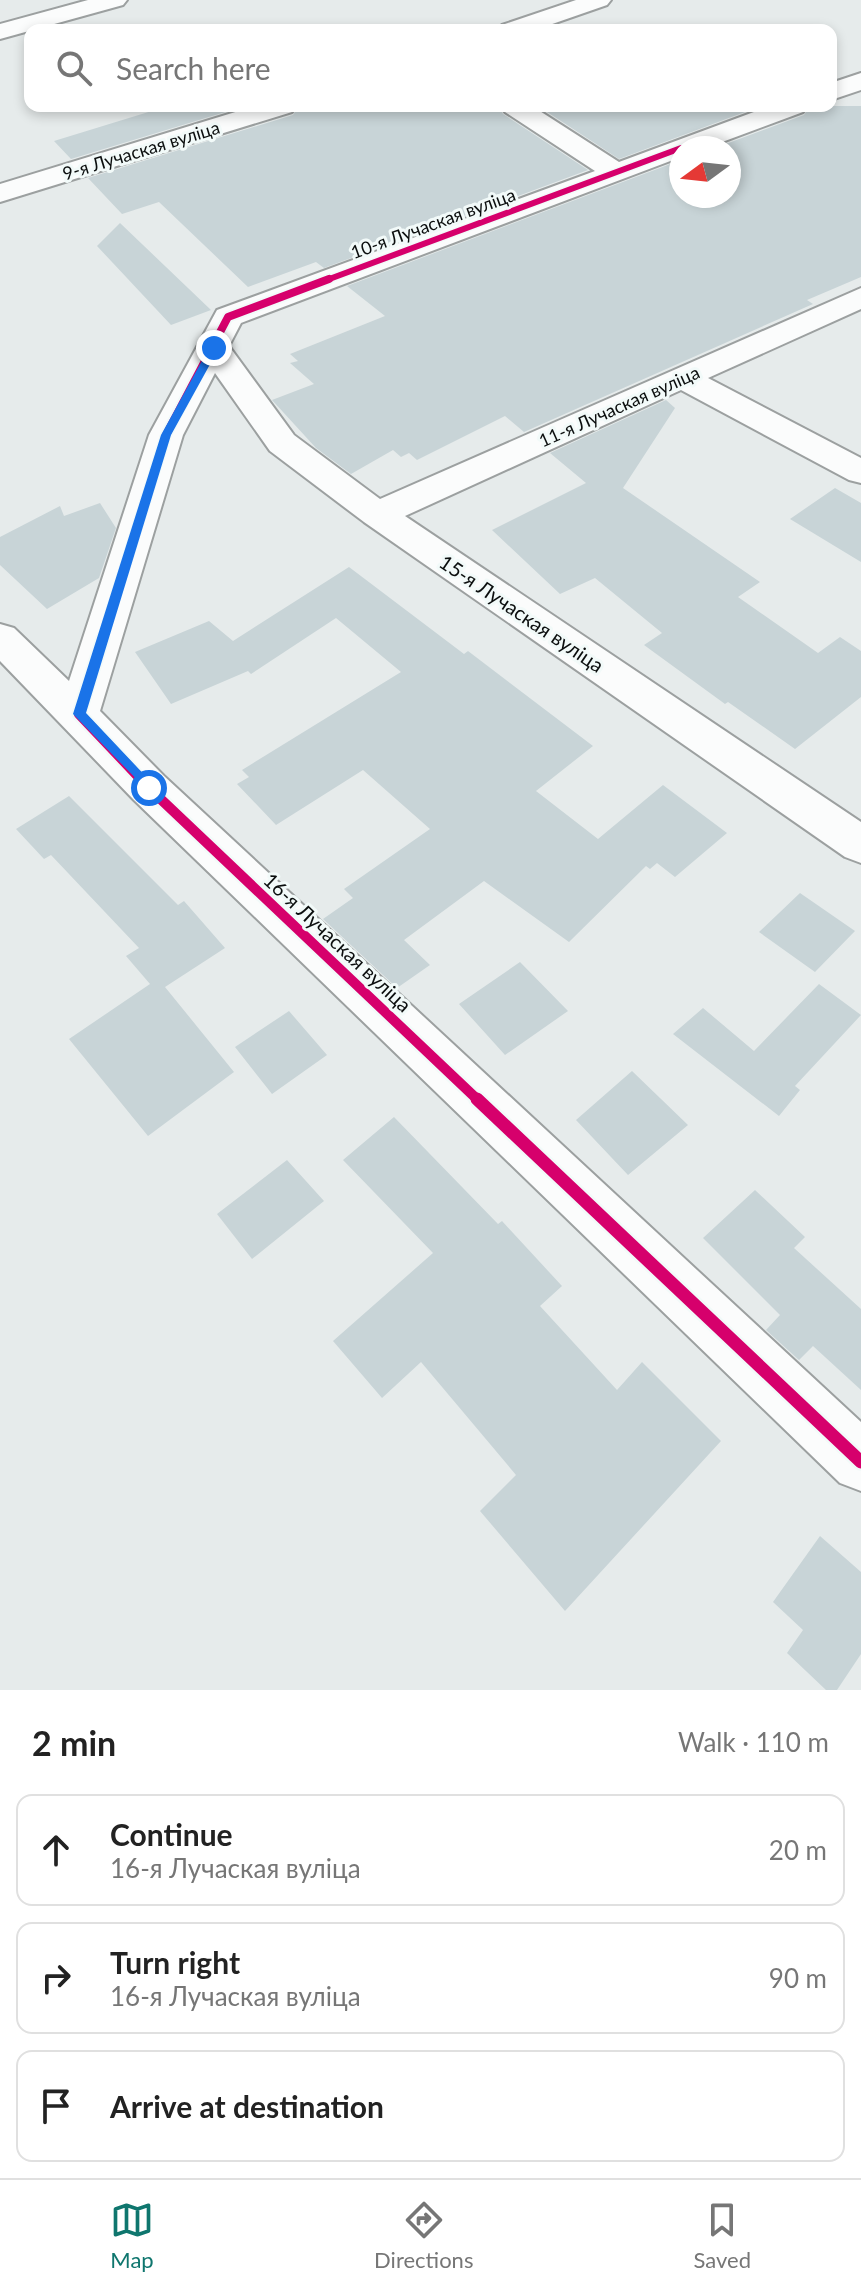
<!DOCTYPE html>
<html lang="en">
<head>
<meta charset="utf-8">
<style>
  :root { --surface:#fff; --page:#f2f2f2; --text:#222; --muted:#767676; --line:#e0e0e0; --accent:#0f766e }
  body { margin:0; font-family:Lato,sans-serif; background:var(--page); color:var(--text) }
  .compass { position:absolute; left:669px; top:136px; width:72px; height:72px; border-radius:50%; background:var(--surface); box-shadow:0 4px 12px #0003; rotate:255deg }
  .stop { position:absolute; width:24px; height:24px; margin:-18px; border:6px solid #1a73e8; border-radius:50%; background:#fff }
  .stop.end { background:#1a73e8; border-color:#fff; box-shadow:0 2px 8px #0008 }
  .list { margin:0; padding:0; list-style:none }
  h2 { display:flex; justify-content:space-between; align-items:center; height:104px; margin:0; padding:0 32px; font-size:34px }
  h2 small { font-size:26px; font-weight:400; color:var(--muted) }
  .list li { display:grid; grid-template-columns:52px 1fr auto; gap:24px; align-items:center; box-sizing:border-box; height:112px; margin:0 16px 16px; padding:0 16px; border:2px solid var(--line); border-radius:16px }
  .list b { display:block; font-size:30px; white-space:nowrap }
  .list p { margin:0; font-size:26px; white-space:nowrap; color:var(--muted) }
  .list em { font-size:26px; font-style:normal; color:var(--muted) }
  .icon { flex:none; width:44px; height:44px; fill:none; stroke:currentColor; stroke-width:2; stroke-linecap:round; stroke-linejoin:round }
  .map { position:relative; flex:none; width:861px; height:1690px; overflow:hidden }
  .search { position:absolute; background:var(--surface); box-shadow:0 4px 12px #0003; left:24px; right:24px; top:24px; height:88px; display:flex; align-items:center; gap:20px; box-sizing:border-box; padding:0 28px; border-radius:16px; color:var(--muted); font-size:30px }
  .sheet { height:488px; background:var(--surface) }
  nav { display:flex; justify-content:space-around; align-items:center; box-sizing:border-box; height:112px; border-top:2px solid var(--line); background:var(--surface); font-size:22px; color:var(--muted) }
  nav a { display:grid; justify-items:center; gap:4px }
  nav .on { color:var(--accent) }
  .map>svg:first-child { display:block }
  .building { fill:#c8d4d7 }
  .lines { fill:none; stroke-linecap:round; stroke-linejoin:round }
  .minor-casing { stroke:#9ca0a0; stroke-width:4 }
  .minor { fill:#fbfcfc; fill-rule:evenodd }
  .cycleway-far3-casing { stroke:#f2faf9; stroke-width:9 }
  .cycleway-far2-casing { stroke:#f2faf9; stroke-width:12 }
  .cycleway-far1-casing { stroke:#f2faf9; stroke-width:15 }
  .cycleway-casing { stroke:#f2faf9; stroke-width:18 }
  .cycleway-far3 { stroke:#d6006c; stroke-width:6 }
  .cycleway-far2 { stroke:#d6006c; stroke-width:8 }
  .cycleway-far1 { stroke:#d6006c; stroke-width:10 }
  .cycleway { stroke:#d6006c; stroke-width:13 }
  .route { fill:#1a73e8 }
  .labels { text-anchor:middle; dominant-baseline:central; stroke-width:6; stroke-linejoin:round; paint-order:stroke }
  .far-street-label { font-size:18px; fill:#0b0e0e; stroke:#f2faf9 }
  .street-label { font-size:20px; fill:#0b0e0e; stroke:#f2faf9 }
</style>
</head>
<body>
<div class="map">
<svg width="861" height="1690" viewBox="0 0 861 1690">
  <rect width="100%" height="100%" fill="#e6ebeb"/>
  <path class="building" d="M168 106H245L71 159 54 141Z
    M299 106H498L503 114 588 170 324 268 316 262 248 287 159 202 122 214 88 178 293 115Z
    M538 106H761L619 159Z
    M810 106H861V277L807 300 813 304 524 432 505 416 417 460 409 453 401 457 393 450 351 474 316 448 272 400 314 384 290 363 298 361 290 354 385 316 347 286 681 160V196H729V148H715L804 115Z
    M120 223 211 310 171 325 97 246Z
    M666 400 675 408 623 488 760 582 738 597 818 653 840 637 861 651V697L795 749 728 702 725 704 644 645 662 633 595 578 560 594 492 530 586 483 550 453Z
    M835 488 861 503V562L790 519Z
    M100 503 116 528 99 578 47 609 0 565V537L60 506 64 516Z
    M349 567 464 654 468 651 593 746 536 791 598 839 663 785 727 833 675 877 657 863 650 869 646 866 569 942 484 881 404 940 430 965 397 988 323 919 353 898 344 889 430 829 363 770 276 825 237 784 249 777 242 770 401 672 336 618 251 674 248 671 171 704 135 652 209 621 233 641Z
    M69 796 178 905 184 901 225 948 165 987 234 1072 148 1136 69 1039 150 984 126 956 139 948 51 855 44 859 16 829Z
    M800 893 855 931 815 972 759 932Z
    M520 962 568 1011 505 1055 459 1004Z
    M819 984 861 1015 795 1086 800 1090 779 1116 673 1034 703 1008 754 1051Z
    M289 1011 327 1055 272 1094 235 1047Z
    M632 1071 688 1125 628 1175 576 1120Z
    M394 1117 498 1224 502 1221 562 1286 540 1306 617 1390 642 1362 721 1441 565 1611 480 1511 516 1475 421 1362 382 1398 333 1341 433 1253 343 1160Z
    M287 1160 324 1201 252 1259 217 1214Z
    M755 1190 805 1237 794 1248 861 1309V1390L813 1346 799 1360 766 1330 780 1315 703 1238Z
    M820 1536 861 1572V1654L837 1690H826L787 1653 803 1630 773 1602Z"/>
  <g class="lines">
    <defs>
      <path id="minor" d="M88 0H127L123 5 0 39V24Z
        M576 0H611L607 5 535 30H499L502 25Z
        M861 73V90L831 100V83Z
        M255 106H296L292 112 0 202V184Z
        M501 106H532L619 162 770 106H807L803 112 706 148H681V157L241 323 229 346 294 435 380 499 861 288V309L708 378 861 458V483L849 480 681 390 405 516 861 822V863L845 857 364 522 270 451 215 373 183 435 100 711 164 776 861 1422V1491L840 1483 134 800 0 661V624L14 628 69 681 149 435 217 310 595 171 505 112Z"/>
    </defs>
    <use href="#minor" class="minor-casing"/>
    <use href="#minor" class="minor"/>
    <defs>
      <path id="cycleway-far3" d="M324 281 681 148"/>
      <path id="cycleway-far2" d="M102 640 166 435 228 317 329 279"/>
      <path id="cycleway-far1" d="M103 638 79 714 149 788 479 1101"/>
      <path id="cycleway" d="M477 1099 861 1462"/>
    </defs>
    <use href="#cycleway-far3" class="cycleway-far3-casing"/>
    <use href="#cycleway-far2" class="cycleway-far2-casing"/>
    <use href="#cycleway-far1" class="cycleway-far1-casing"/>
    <use href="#cycleway" class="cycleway-casing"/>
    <use href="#cycleway-far3" class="cycleway-far3"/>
    <use href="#cycleway-far2" class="cycleway-far2"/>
    <use href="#cycleway-far1" class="cycleway-far1"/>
    <use href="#cycleway" class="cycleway"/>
  </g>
  <path class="route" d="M214 345 219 348 171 435 86 713 153 784 155 788 149 792 73 714 161 435 209 348Z"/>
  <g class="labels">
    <g class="far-street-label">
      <text transform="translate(141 150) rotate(-17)">9-я Лучаская вуліца</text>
      <text transform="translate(433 223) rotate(-20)">10-я Лучаская вуліца</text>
      <text transform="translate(619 406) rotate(-24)">11-я Лучаская вуліца</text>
    </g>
    <g class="street-label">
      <text transform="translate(522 613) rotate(34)">15-я Лучаская вуліца</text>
      <text transform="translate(338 942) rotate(43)">16-я Лучаская вуліца</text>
    </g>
  </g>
</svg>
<svg class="compass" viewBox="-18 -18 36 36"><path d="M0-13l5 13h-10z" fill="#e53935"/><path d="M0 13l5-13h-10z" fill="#767676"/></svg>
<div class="stop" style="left:149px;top:788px"></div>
<div class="stop end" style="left:214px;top:348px"></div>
<div class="search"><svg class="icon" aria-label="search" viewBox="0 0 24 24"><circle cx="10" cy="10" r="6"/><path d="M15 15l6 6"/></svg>Search here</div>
</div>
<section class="sheet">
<h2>2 min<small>Walk · 110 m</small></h2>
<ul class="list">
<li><svg class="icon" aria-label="ahead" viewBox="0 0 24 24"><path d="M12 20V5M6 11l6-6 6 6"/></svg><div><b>Continue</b><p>16-я Лучаская вуліца</p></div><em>20 m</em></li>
<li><svg class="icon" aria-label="right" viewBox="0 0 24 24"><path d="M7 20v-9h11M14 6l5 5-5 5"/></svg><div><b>Turn right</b><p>16-я Лучаская вуліца</p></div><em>90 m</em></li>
<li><svg class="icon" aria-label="arrive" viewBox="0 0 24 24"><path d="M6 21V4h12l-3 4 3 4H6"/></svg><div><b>Arrive at destination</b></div></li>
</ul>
</section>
<nav>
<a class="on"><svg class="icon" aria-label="map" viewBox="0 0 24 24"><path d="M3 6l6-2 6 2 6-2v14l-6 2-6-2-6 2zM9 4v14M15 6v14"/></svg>Map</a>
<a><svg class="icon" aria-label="directions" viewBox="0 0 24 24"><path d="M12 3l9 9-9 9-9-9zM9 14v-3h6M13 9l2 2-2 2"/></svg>Directions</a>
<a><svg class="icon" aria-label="saved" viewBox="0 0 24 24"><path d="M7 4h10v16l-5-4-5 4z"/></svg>Saved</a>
</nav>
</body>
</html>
